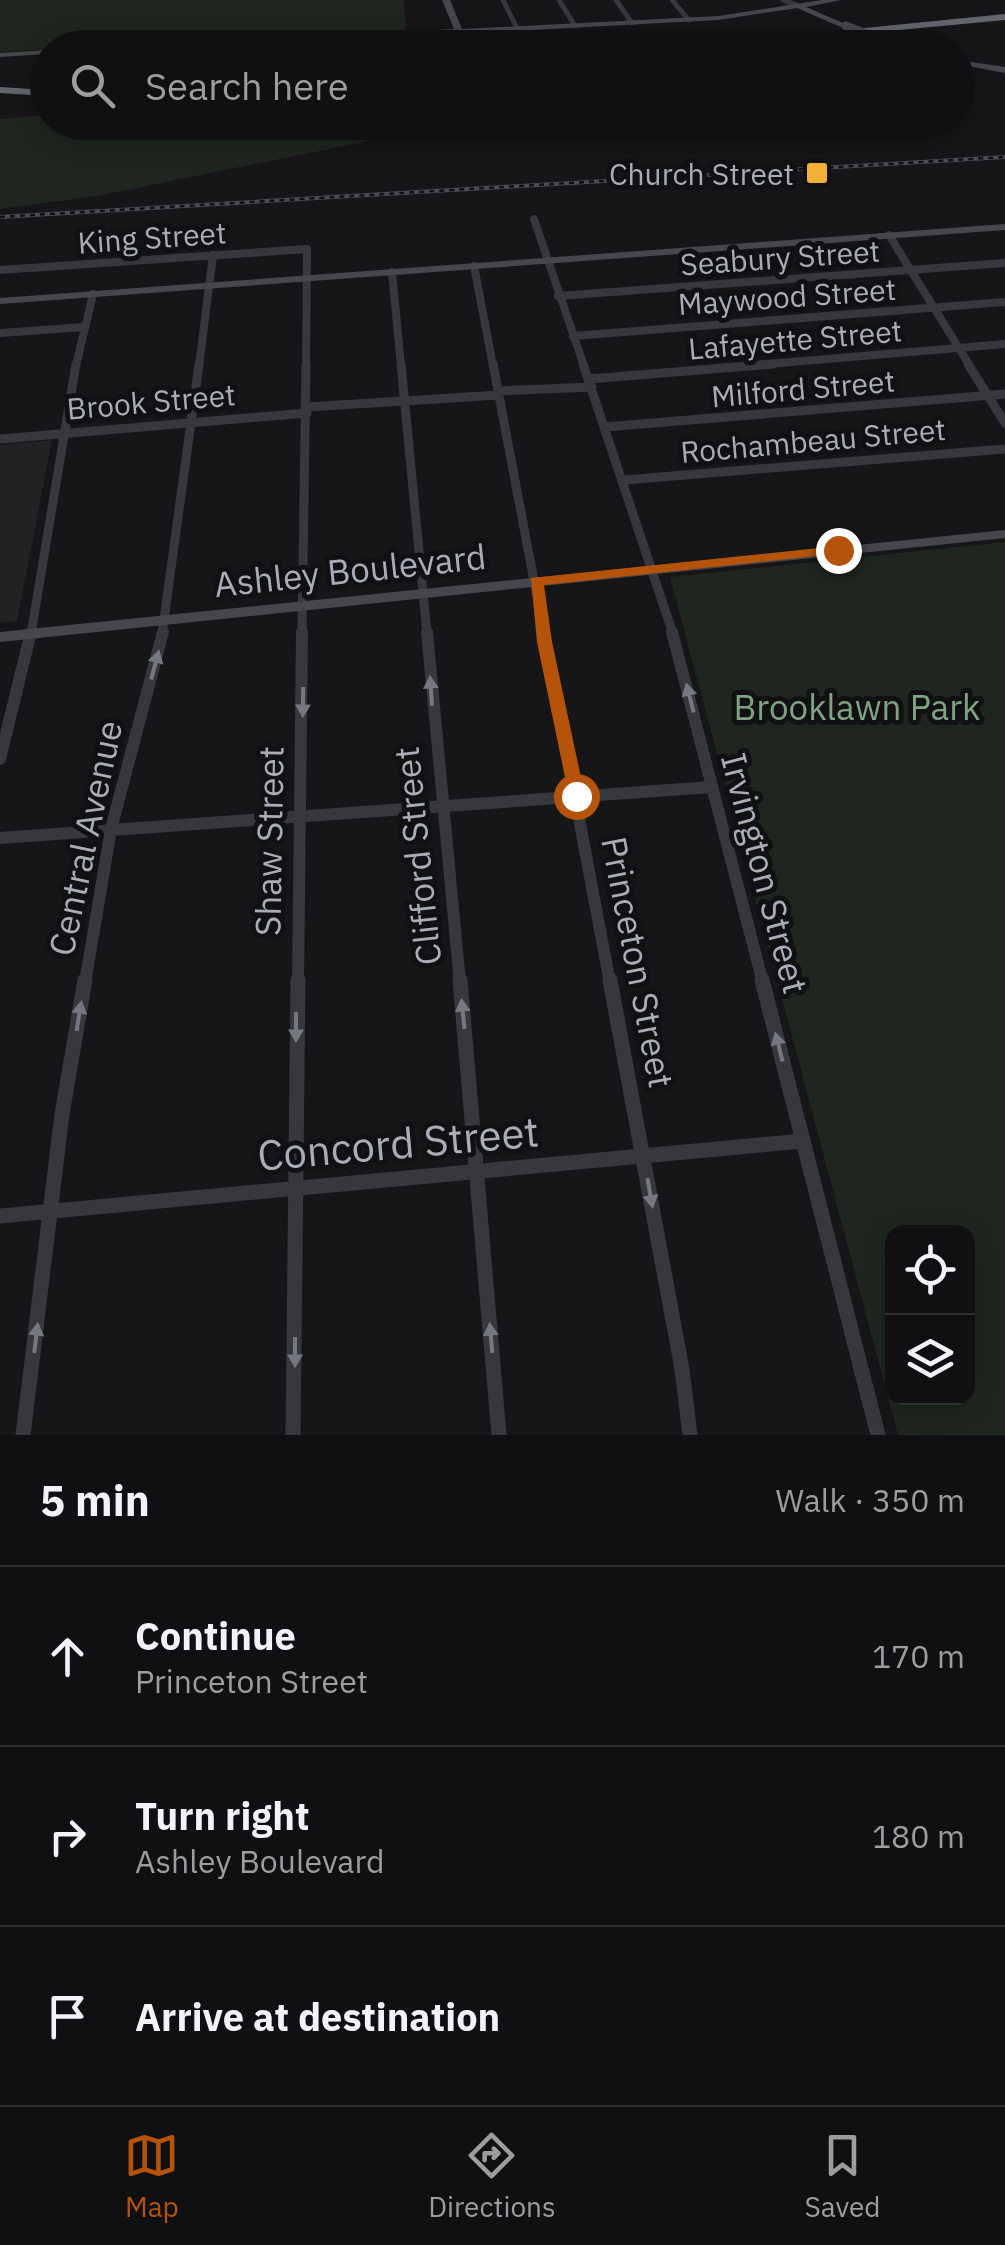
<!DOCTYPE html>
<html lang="en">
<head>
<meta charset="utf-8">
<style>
  :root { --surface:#101012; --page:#1e1e20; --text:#f1f3f6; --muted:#9c9d9f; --line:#303032; --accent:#b45309 }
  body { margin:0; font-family:"IBM Plex Sans",sans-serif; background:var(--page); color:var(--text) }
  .controls { position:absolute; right:30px; bottom:30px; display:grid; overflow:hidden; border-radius:20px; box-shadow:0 5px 25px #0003 }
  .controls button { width:90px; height:90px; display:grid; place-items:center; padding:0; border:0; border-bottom:2px solid var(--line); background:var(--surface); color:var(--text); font:50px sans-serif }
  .stop { position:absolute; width:30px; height:30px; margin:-22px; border:8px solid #b45309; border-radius:50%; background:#fff }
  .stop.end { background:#b45309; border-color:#fff; box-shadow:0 2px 10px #0008 }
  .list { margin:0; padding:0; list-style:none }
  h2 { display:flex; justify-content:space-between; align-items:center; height:130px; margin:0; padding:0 40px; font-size:42px }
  h2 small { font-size:32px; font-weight:400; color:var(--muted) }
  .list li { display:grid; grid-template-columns:65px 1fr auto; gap:30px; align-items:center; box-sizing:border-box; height:180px; padding:0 40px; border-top:2px solid var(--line) }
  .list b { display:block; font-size:38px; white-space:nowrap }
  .list p { margin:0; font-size:32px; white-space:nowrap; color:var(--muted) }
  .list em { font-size:32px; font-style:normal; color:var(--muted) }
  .icon { flex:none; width:55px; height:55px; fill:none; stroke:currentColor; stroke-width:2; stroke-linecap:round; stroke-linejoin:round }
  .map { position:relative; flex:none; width:1005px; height:1435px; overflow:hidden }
  .search { position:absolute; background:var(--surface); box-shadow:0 5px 25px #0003; left:30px; right:30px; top:30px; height:110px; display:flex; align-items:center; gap:25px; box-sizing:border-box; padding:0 35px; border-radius:55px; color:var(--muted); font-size:38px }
  .sheet { height:670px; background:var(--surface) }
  nav { display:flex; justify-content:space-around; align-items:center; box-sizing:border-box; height:140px; border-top:2px solid var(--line); background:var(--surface); font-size:28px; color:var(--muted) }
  nav a { display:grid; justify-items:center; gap:5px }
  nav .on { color:var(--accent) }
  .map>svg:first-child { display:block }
  .built { fill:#222225 }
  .green { fill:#1e261f; fill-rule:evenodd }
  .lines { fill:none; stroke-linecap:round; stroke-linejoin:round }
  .street-far4 { stroke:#37383d; stroke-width:5 }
  .street-far3 { stroke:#37383d; stroke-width:8 }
  .street-far2 { stroke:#37383d; stroke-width:9 }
  .street-far1 { stroke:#37383d; stroke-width:12 }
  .street { stroke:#37383d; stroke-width:15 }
  .secondary { fill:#45474d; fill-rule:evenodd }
  .highway { fill:#63666e; fill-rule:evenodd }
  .rail-casing { stroke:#4a4c52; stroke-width:4 }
  .rail { stroke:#111113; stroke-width:2.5; stroke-dasharray:5; stroke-linecap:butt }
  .secondary-bridge { stroke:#45474d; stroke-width:9 }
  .oneway { fill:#757881 }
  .route { fill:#b45309 }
  .poi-dot { fill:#f2b134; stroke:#111113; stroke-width:4 }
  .labels { text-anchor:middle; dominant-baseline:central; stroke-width:10; stroke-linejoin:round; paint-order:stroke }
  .far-poi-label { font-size:30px; fill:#a8adb8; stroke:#111113; text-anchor:end }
  .far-street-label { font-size:30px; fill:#a8adb8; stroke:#111113 }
  .street-label { font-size:35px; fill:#a8adb8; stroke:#111113 }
  .park-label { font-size:35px; fill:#7fa381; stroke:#111113 }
  .near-street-label { font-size:42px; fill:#a8adb8; stroke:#111113 }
</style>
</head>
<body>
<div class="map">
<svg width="1005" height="1435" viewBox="0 0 1005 1435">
  <rect width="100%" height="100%" fill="#161618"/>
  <path class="built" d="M52 440 17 621 0 623V445Z"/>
  <path class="green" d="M0 0H404L406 31 0 52Z
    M47 115 48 122 409 123 364 142 97 196 0 209V119Z
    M1005 542V1435H898L670 577ZM892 1232H968V1398H892Z"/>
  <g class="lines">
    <path class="street-far4" d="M503 0 517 28
      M559 0 575 26
      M616 0 632 23
      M672 0 689 20
      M783 0 799 6"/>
    <path class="street-far3" d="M534 219 584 366
      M889 235 970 366
      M474 266 493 366
      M0 270 307 249 306 366
      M392 272 401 366
      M558 296 1005 263
      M0 333 84 327
      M573 336 1005 302
      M76 366 93 294
      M199 366 213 255
      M743 366 1005 344"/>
    <path class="street-far2" d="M401 364 427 634
      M493 364 544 634
      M583 364 673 634
      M968 364 1005 423
      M589 379 773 364
      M498 391 592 387
      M307 407 499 395
      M605 427 1005 394
      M0 439 307 413
      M624 480 1005 449
      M31 634 76 364
      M162 634 199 364
      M302 634 306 364"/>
    <path class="street-far1" d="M427 632 460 983
      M544 632 610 983
      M672 632 763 983
      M0 759 31 632
      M0 838 711 787
      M85 983 111 829 163 632
      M298 983 302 632"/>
    <path class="street" d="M460 980 499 1435
      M610 980 682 1369 690 1435
      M762 980 878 1435
      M0 1216 803 1141
      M23 1435 62 1114 85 980
      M293 1435 298 980"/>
    <path class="secondary" d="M442 0H450L462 29 718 16 822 0H841L806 7 850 26 843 28 797 8 718 20 192 48H131L454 29Z
      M874 35 901 46 902 48H890L871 39Z
      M48 50V54L0 57V53Z
      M958 60 1005 67V73L958 64Z
      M1005 224V230L0 304V298Z
      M1005 530V538L0 642V632Z"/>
    <path class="highway" d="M1005 14V20L709 48H665Z
      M0 87 48 90V96L0 93Z"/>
    <defs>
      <path id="rail" d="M0 217 1005 157"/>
    </defs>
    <use href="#rail" class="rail-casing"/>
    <use href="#rail" class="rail"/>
    <path class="secondary-bridge" d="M846 26 874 37"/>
  </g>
  <defs><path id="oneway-solid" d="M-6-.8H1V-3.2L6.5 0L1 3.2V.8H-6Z" transform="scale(2.5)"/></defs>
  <g class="oneway">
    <use href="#oneway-solid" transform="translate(155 665) rotate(-75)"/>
    <use href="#oneway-solid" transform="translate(431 691) rotate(-94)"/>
    <use href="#oneway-solid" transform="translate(690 698) rotate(-104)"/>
    <use href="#oneway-solid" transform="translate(303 702) rotate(91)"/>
    <use href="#oneway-solid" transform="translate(463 1014) rotate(-96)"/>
    <use href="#oneway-solid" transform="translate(79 1016) rotate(-81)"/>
    <use href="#oneway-solid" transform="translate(296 1027) rotate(90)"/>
    <use href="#oneway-solid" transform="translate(779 1047) rotate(-104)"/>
    <use href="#oneway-solid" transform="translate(650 1193) rotate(80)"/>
    <use href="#oneway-solid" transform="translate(36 1338) rotate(-83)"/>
    <use href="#oneway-solid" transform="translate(491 1338) rotate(-95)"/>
    <use href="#oneway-solid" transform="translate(295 1352) rotate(90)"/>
  </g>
  <path class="route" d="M838 546 845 550 843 553 544 585 552 642 585 796 582 801H570L537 642 531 578Z"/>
  <rect class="poi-dot" x="805" y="161" width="24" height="24" rx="5"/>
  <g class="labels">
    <g class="far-poi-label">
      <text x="794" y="173">Church Street</text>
    </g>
    <g class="far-street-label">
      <text transform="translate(152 237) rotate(-4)">King Street</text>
      <text transform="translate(780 257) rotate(-4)">Seabury Street</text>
      <text transform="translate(787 296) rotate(-4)">Maywood Street</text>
      <text transform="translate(795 339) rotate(-5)">Lafayette Street</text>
      <text transform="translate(803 388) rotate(-5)">Milford Street</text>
      <text transform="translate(151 401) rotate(-5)">Brook Street</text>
      <text transform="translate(813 440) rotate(-5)">Rochambeau Street</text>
    </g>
    <g class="street-label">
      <text transform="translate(350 570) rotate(-6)">Ashley Boulevard</text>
      <text transform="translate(85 838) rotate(-78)">Central Avenue</text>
      <text transform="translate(269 841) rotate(-89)">Shaw Street</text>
      <text transform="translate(417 856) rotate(-96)">Clifford Street</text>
      <text transform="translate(765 873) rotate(75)">Irvington Street</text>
      <text transform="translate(638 962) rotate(79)">Princeton Street</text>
    </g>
    <g class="park-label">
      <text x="857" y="707">Brooklawn Park</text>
    </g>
    <g class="near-street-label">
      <text transform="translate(398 1143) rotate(-5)">Concord Street</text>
    </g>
  </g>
</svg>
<div class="controls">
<button><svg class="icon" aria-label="locate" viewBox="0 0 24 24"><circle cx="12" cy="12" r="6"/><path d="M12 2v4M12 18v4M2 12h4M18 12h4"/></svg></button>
<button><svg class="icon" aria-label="layers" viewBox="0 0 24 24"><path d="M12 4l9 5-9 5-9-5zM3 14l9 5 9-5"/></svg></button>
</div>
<div class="stop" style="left:576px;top:796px"></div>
<div class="stop end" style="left:838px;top:550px"></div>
<div class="search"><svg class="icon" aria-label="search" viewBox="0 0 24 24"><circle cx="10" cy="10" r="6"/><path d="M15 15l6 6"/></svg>Search here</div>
</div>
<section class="sheet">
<h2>5 min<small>Walk · 350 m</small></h2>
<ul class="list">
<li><svg class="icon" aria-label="ahead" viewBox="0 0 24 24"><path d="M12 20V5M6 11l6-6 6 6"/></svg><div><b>Continue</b><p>Princeton Street</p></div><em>170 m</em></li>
<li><svg class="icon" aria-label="right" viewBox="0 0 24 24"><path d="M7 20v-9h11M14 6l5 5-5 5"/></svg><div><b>Turn right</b><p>Ashley Boulevard</p></div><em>180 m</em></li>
<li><svg class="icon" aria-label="arrive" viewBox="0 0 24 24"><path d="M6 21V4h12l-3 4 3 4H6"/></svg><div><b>Arrive at destination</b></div></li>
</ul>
</section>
<nav>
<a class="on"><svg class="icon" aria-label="map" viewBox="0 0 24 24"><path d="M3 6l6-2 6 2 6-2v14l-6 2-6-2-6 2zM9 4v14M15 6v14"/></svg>Map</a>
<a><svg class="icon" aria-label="directions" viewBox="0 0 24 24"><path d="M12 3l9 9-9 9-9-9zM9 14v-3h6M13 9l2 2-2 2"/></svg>Directions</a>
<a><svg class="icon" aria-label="saved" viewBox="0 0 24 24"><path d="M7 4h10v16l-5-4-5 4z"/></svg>Saved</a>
</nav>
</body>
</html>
